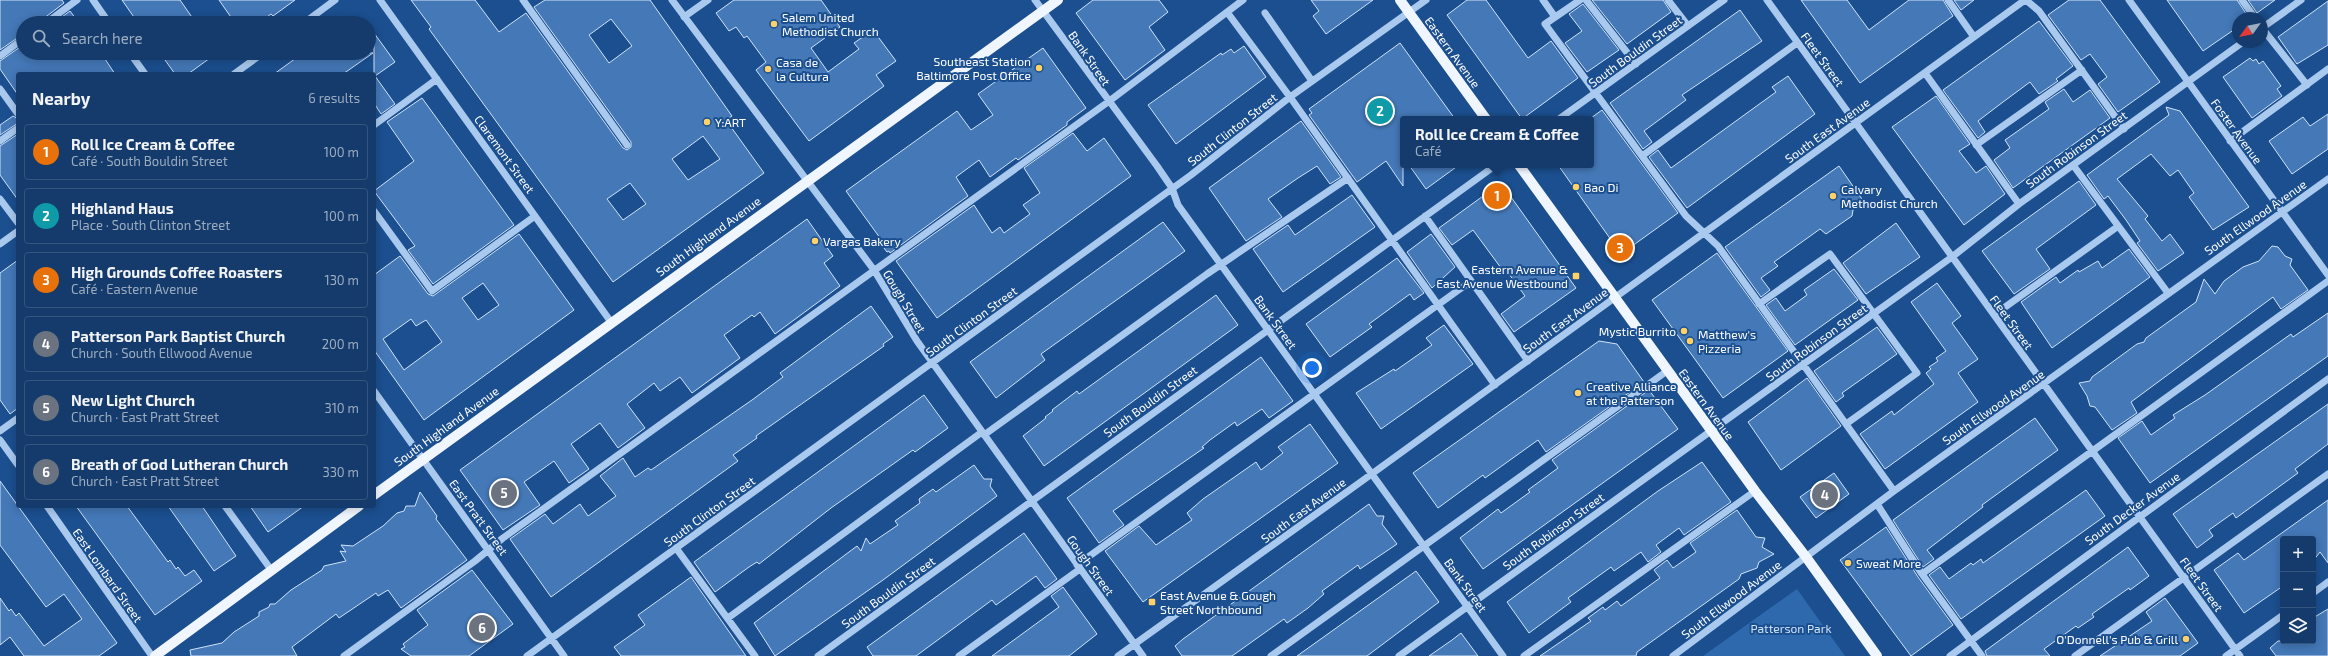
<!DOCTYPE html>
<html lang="en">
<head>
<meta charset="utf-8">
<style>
  :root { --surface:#143b6b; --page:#1d4271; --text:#f1f3f6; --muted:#9dadc1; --line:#33557e; --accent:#8c9099 }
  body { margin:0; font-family:"Exo 2",sans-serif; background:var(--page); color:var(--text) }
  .controls { position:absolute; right:12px; bottom:12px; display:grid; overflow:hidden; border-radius:4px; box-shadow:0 2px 10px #0003 }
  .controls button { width:36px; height:36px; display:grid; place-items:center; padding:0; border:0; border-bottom:1px solid var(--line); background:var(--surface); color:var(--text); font:20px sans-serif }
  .compass { position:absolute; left:2232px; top:12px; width:36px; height:36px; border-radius:50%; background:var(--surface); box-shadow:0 2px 10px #0003; rotate:237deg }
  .you { position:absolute; left:1312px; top:368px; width:14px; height:14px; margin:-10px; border:3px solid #fff; border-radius:50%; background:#1a73e8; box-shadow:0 0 0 6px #1a73e833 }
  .badge { display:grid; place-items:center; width:26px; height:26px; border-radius:50%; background:var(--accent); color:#fff; font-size:13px; font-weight:700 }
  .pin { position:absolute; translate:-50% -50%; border:2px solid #fff; box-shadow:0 1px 4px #0006 }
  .popup { position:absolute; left:1400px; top:116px; width:194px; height:52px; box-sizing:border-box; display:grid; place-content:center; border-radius:4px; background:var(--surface); filter:drop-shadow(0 1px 3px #0005); font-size:13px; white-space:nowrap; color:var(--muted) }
  .popup b { font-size:15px; color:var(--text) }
  .popup::after { content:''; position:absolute; left:50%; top:100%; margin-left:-8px; border:8px solid transparent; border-top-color:var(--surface) }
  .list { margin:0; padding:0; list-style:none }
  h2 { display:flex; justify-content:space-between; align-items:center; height:52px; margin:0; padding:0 16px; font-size:17px }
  h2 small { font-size:13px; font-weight:400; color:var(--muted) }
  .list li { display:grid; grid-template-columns:26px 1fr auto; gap:12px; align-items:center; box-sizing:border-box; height:56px; margin:0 8px 8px; padding:0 8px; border:1px solid var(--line); border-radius:4px }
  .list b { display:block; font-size:15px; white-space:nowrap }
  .list p { margin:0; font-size:13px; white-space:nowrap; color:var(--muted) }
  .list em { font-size:13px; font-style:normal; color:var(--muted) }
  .icon { flex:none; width:22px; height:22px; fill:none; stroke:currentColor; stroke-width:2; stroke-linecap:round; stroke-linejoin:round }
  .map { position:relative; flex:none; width:2328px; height:656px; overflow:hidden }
  .search { position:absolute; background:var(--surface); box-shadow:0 2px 10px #0003; left:16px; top:16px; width:360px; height:44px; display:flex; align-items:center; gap:10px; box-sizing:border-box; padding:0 14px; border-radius:22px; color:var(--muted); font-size:15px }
  .panel { position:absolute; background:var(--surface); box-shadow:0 2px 10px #0003; left:16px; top:72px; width:360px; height:436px; border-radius:4px }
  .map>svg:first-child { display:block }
  .green { fill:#2e69ad }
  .building { fill:#4478b7; stroke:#cfe3fa; fill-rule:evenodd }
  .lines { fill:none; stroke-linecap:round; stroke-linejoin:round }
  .minor { stroke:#a9c9ee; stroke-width:7 }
  .major { stroke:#f0f6ff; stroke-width:10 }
  .poi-dot { fill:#ffd166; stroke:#1b4f8f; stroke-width:1.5 }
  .labels { text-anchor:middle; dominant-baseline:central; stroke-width:4; stroke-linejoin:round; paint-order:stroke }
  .poi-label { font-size:12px; fill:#fff; stroke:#1b4f8f; text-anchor:start }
  .street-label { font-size:12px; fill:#fff; stroke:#1b4f8f }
  .park-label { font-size:12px; fill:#cfe3fa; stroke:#1b4f8f }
</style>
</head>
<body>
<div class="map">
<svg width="2328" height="656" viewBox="0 0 2328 656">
  <rect width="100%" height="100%" fill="#1b4f8f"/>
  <path class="green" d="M1797 589 1845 656H1703Z"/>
  <path class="building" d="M0 0H62L64 3 43 19 41 23H23V34L0 50Z
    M122 0H180L196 23H138Z
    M219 0H295L273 16 271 14 259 23H235Z
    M411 0H475L499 32 526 13 623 148 627 150 631 147V142L534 7 545 0H650L732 116 726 120 764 173 613 282 429 29 431 27ZM611 19 632 46 609 63 589 35ZM703 136 720 159 688 180 672 159ZM630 183 646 204 623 220 607 199Z
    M734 0H821L840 27 811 48 828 72 859 49 854 43 873 30 896 61 876 75 884 86 809 141 756 70 766 62 747 36 744 38 736 27 729 31 716 13Z
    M1093 0H1159L1168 12 1149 27 1165 50 1125 80 1076 13Z
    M1311 0H1373L1326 34 1313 16 1319 11Z
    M1467 0H1486L1528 58 1551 41 1578 78 1522 119 1447 15Z
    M1592 0H1663L1671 12 1627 44Z
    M1801 0H1847L1869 30 1909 0H1943L1953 16 1860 83Z
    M1954 0H1974L1961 10Z
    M2069 0H2100L2160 82 2118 112 2098 84 2107 77 2090 54 2081 60 2048 15Z
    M2167 0H2237L2249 18H2238V27L2203 51Z
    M2248 0H2275L2257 13Z
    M2328 1V45L2297 64 2278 37Z
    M1583 4 1619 50 1587 72 1565 43 1582 31 1569 14Z
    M1740 10 1762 41 1682 95 1686 100 1644 131 1652 142 1643 149 1610 103Z
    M70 11 79 23H54Z
    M2039 21 2073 66 2056 79 2058 81 2039 94 2030 82 2003 102 1978 121 1985 132 1978 138 1943 90Z
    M374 33 395 62 375 76 395 104 381 114 374 103Z
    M1400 43 1455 119H1403V186L1386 161 1357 182 1309 115 1312 113 1309 109Z
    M23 45V53H101L115 74H18V95L0 69V61Z
    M1244 46 1266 77 1176 144 1148 105 1221 53 1222 55 1231 49 1234 53Z
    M1043 48 1086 108 1067 122V125L1018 160 1016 158 990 177 979 160 956 177 968 196 890 253 889 251 887 252 877 239 880 238 846 191 957 111 971 130 993 115 978 94Z
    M160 53H217L188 74H175Z
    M303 53H373L343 74H274Z
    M2250 58 2253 61 2256 59 2259 64 2263 61 2281 86 2277 89 2282 96 2252 118 2223 77Z
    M1788 76 1815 114 1687 208 1649 157 1658 150 1671 168 1776 92 1772 87Z
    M2064 89 2073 102 2090 90 2110 118 2013 188 1994 160 2010 148 2005 140 2049 109 2045 102Z
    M1936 96 1970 144 1959 151 1976 173 1986 166 2005 194 1964 225 1892 127Z
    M422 98 514 225 433 284 408 250 415 246 374 191 414 161 387 122Z
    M2166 107 2180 111 2249 207 2213 230 2189 197 2194 193 2178 170 2170 176 2151 154 2117 179 2148 216 2145 219 2162 241 2170 234 2184 253 2158 271 2137 243 2140 241 2126 220 2108 196 2104 199 2087 175 2169 115Z
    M1602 110 1678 213 1621 254 1558 165H1591V118Z
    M2328 114V149L2292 174 2269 141 2303 117 2310 126Z
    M13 116 18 119V123L0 135V125Z
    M1301 121 1341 177 1330 184 1317 166 1298 178 1268 199 1282 217 1246 241 1209 188Z
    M1073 133 1087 151 1104 138 1131 176 937 318 896 261 974 205 992 233 1000 227 1004 233 1030 214 1023 205 1040 193 1024 168Z
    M18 134V200L0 175V146Z
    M1409 165H1459L1426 189Z
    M1839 166 1864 202 1853 210 1852 216 1826 234 1820 229 1774 262 1778 266 1761 278 1770 290 1761 297 1725 247Z
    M2079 181 2096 205 2036 249 2050 269 2014 294 1982 251Z
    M1501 183 1576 288 1514 332 1501 314 1525 296 1506 270 1504 272 1473 230 1452 245 1439 228Z
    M1352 195 1375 227 1283 292 1253 249 1288 225 1295 235Z
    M807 219 833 256 824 263 840 286 775 334 760 312 754 317 752 315 724 335 740 358 692 393 680 377 660 391 654 383 627 404 645 428 618 448 600 423 571 444 589 469 569 483 554 461 524 482 540 505 503 530 460 470Z
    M1163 222 1185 251 1041 354 1045 360 996 398 970 362Z
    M1896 223 1920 257 1866 294 1843 263Z
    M519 234 574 310 424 420 374 350V275L400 256 428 294 433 296ZM483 283 499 305 478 320 462 298ZM411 319 416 326 426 320 442 342 404 370 383 339Z
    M1431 234 1455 267 1432 288 1407 252Z
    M2272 246 2278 247 2285 256 2292 259 2290 265 2308 290 2281 309 2273 297 2131 402 2137 413 2112 430 2095 407 2090 406 2087 396 2079 383 2090 381 2092 377 2137 344 2144 342 2146 338 2196 302 2204 279 2215 294 2224 281 2243 267 2259 261Z
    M2129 249 2150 277 2052 348 2021 302 2056 277 2060 283 2078 270 2079 272 2098 261 2102 268Z
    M1717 253 1788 351 1723 398 1652 300Z
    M1397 258 1424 293 1414 300 1410 294 1369 324 1372 327 1330 357 1306 324Z
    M18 260V408L10 414 0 400V273Z
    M1834 269 1858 300 1795 345 1766 305 1776 298 1785 311 1807 295 1804 290Z
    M1937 283 1961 316 1952 323 1978 359 1958 373 1978 402 1885 469 1860 434 1892 411 1894 415 1934 384 1926 373 1931 369 1929 367 1938 361 1936 358 1946 351 1911 302Z
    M1216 295 1238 325 1044 466 1023 436 1046 418 1045 417 1053 411 1052 410 1077 391 1079 394Z
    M871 306 893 337 883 344 884 346 756 436 757 438 733 455 738 461 551 597 510 539 545 514 553 524 580 504 588 516 616 496 600 476 623 458 635 477 648 468 651 470 752 400 783 377 780 373Z
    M2328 313V356L2150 483 2118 438 2142 421 2151 435 2175 418 2173 415 2205 395 2291 334 2293 337Z
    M1444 325 1473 364 1381 429 1356 393 1394 369 1395 371 1432 345 1426 338Z
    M1877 327 1897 354 1842 393 1844 396 1836 402 1814 371Z
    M1599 341 1617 344 1644 382 1546 452 1538 440 1485 478 1483 475 1438 508 1413 473Z
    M1261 357 1293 401 1269 418 1262 409 1237 426 1235 422 1210 440 1202 447 1204 448 1113 511 1124 525 1099 543 1067 498Z
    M1807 378 1841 426 1781 470 1748 422Z
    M1649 390 1678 429 1483 569 1460 538 1498 509 1501 513 1530 492 1528 490 1558 468 1552 460Z
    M924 395 948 428 915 452 913 450 831 508 759 564 757 562 749 567 715 592 694 562Z
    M2328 404V444L2295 469 2298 473 2236 518 2233 513 2209 530 2213 536 2197 548 2173 514Z
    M2035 418 2058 450 1982 505 1983 507 1927 550 1934 559 1923 567 1893 520Z
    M1310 424 1338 463 1143 602 1105 551 1139 526 1156 545 1192 520 1187 513 1203 499 1256 462 1261 470 1283 453 1278 447Z
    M1702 462 1731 502 1684 535 1679 528 1656 545 1661 552 1648 562 1641 552 1614 571 1611 567 1568 598 1571 602 1529 633 1507 602 1658 491Z
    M974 465 984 479H992L990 486 997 496 883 580 775 656 754 623 857 546 861 551 866 538 870 544 898 525 895 521 920 503 919 499 933 489 936 492Z
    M1834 473 1849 494 1816 518 1800 497Z
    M0 481 117 643 99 656H24L10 637 0 645V598L9 611 11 609 16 616 19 613 44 646 82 619 64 594 46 607 0 545Z
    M2086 490 2105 516 1961 619 1929 575 1940 567 1949 579 1971 563 1973 565 1981 559 1983 563Z
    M420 492 437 516 436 519 467 560 401 608 388 590 378 596 376 593 339 618 336 614 292 647 297 656H191L190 650 222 643 234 632 259 616V612L269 607 270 604H275L291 590 322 570 324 566 346 561 340 551 346 552 341 545 353 546 383 526 397 513 404 511 406 506H415Z
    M2328 500V563L2320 552 2313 561V539H2283V586L2244 613 2214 570 2238 553 2244 560Z
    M1369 504 1377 516H1384L1382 524 1397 544 1360 569 1358 565 1322 591 1324 594 1308 608 1287 623 1284 619 1232 656H1182L1175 646 1183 639Z
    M76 506H127L168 562 170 560 176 569 178 567 185 576 194 570 202 581 155 615Z
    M168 506H202L236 556 214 571Z
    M250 506H304L268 532Z
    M1737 510 1756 537 1765 538 1762 547 1774 554 1759 562 1757 568 1741 574 1739 579 1637 652 1636 656H1540L1591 621 1588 618 1603 607 1605 610 1617 601 1621 606 1660 578 1654 570 1667 560 1673 568 1696 552 1690 543Z
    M1886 527 1918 577 1953 625 1911 656 1840 560Z
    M1024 533 1057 579 1045 588 1036 576 996 605 992 600 916 656H873L867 647Z
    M2128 547 2149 576 2130 590 2129 588 2092 614 2094 617 2078 628 2076 626 2044 649 2050 656H1987L1985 651Z
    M472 570 513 624 469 656H411L401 649 405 647 403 644 428 625 417 610Z
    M1416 571 1439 602 1367 656H1297Z
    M691 577 746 656H621L614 647 645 625 638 615Z
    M1063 587 1097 634 1069 656H992L1059 607 1051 596Z
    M2165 598 2198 643 2180 656H2100L2152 621 2146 612Z
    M2328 609V656H2276L2270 648 2278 641H2313V618Z
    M1461 633 1478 656H1429L1452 640Z"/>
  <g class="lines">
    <path class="minor" d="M93 0 109 23
      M380 0 611 322
      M523 0 627 145
      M672 0 874 270 917 341 1143 656
      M1035 0 1157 166 1172 188 1178 205 1503 656
      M1543 0 1555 17
      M1580 0 1545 24 1686 216 1718 246 1894 491
      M1586 0 1636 64
      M1668 0 1688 26
      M1767 0 2240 656
      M1948 0 1974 37
      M2026 0 2039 11 2124 129
      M2129 0 2328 275
      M2242 0 2255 18
      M1227 12 1290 97 1495 385
      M1265 13 1312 81
      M684 17 708 0
      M46 23 77 0
      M304 23 335 0
      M2262 28 2307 85
      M2262 28 2301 0
      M130 53 145 74
      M0 56 23 39
      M1925 73 2019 204
      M234 74 263 53
      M0 89 18 114
      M1559 119 1724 0
      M374 125 437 79
      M0 141 18 128
      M2230 141 2328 69
      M1976 145 2082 70
      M1642 156 1797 43
      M2073 165 2168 293
      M0 199 18 223
      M374 211 432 291 535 216
      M1425 216 1528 361
      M0 244 18 231
      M1759 304 1830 254 1917 373 1846 424
      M1994 315 2117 227
      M374 391 564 656
      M0 431 18 418
      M984 435 1207 274 1348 178
      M0 440 18 465
      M1877 504 1922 574 1982 656
      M47 506 152 656
      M225 506 272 571
      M676 548 755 656
      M1077 565 1471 281
      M1922 574 2328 281
      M2313 593 2328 582
      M728 618 982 432
      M344 656 475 561 503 538 1108 102 1243 0
      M527 656 1191 175 1290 97 1426 0
      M818 656 1496 165
      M959 656 1080 569
      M1118 656 1362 481 2025 0
      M1271 656 1667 371
      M1399 656 1952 257 2019 204 2243 42
      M1524 656 1755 491
      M1673 656 1894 491 2328 179
      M1950 656 2328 379
      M2075 656 2328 474
      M2226 656 2283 615"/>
    <path class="major" d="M1400 0 1486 119
      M1519 165 1755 491 1806 557 1877 656
      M374 495 1058 0
      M155 656 359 506"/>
  </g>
  <g class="poi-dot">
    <circle cx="774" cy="24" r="4"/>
    <circle cx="1039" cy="68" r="4"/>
    <circle cx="768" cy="69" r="4"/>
    <circle cx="707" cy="122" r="4"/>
    <circle cx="1576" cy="187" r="4"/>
    <circle cx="1833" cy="196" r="4"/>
    <circle cx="815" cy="241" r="4"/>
    <rect x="1572" y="272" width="8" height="8" rx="2"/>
    <circle cx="1684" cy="331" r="4"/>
    <circle cx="1690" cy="341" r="4"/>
    <circle cx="1578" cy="393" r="4"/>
    <circle cx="1848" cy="563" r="4"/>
    <rect x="1148" y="598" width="8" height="8" rx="2"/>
    <circle cx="2186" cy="639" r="4"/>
  </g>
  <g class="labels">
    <g class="poi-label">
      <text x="782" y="17">Salem United<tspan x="782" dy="14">Methodist Church</tspan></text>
      <text x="1031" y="61" text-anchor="end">Southeast Station<tspan x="1031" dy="14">Baltimore Post Office</tspan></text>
      <text x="776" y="62">Casa de<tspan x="776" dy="14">la Cultura</tspan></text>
      <text x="715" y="122">Y:ART</text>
      <text x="1584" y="187">Bao Di</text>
      <text x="1841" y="189">Calvary<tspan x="1841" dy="14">Methodist Church</tspan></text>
      <text x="823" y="241">Vargas Bakery</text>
      <text x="1568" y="269" text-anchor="end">Eastern Avenue &amp;<tspan x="1568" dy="14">East Avenue Westbound</tspan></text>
      <text x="1676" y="331" text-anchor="end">Mystic Burrito</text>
      <text x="1698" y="334">Matthew's<tspan x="1698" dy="14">Pizzeria</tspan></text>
      <text x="1586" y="386">Creative Alliance<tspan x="1586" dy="14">at the Patterson</tspan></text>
      <text x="1856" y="563">Sweat More</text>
      <text x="1160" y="595">East Avenue &amp; Gough<tspan x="1160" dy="14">Street Northbound</tspan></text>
      <text x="2178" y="639" text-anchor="end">O'Donnell's Pub &amp; Grill</text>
    </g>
    <g class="street-label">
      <text transform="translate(1635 51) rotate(-36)">South Bouldin Street</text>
      <text transform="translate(1453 52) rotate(54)">Eastern Avenue</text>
      <text transform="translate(1090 58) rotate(55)">Bank Street</text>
      <text transform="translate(1823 59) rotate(54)">Fleet Street</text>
      <text transform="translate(1232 129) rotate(-38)">South Clinton Street</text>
      <text transform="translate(1827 130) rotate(-36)">South East Avenue</text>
      <text transform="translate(2237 131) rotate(54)">Foster Avenue</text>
      <text transform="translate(2076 149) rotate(-36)">South Robinson Street</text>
      <text transform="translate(505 154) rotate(54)">Claremont Street</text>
      <text transform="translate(2255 217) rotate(-35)">South Ellwood Avenue</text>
      <text transform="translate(708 236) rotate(-36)">South Highland Avenue</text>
      <text transform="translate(905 301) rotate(59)">Gough Street</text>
      <text transform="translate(1565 320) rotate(-36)">South East Avenue</text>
      <text transform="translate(971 321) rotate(-36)">South Clinton Street</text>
      <text transform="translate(1276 322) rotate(54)">Bank Street</text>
      <text transform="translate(2012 322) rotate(54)">Fleet Street</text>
      <text transform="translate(1816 342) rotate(-36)">South Robinson Street</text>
      <text transform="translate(1150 401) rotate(-36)">South Bouldin Street</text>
      <text transform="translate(1707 404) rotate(54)">Eastern Avenue</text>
      <text transform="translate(1993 407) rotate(-35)">South Ellwood Avenue</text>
      <text transform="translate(446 426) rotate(-36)">South Highland Avenue</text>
      <text transform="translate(2132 508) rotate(-36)">South Decker Avenue</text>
      <text transform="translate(1303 510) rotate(-36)">South East Avenue</text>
      <text transform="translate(709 511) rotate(-36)">South Clinton Street</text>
      <text transform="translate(479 517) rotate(54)">East Pratt Street</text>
      <text transform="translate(1553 531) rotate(-36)">South Robinson Street</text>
      <text transform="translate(1091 565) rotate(54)">Gough Street</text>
      <text transform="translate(108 575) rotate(55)">East Lombard Street</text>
      <text transform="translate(2202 584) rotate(54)">Fleet Street</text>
      <text transform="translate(1466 585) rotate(54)">Bank Street</text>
      <text transform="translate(888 592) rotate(-36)">South Bouldin Street</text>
      <text transform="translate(1731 599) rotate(-37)">South Ellwood Avenue</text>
    </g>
    <g class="park-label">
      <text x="1791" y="628">Patterson Park</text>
    </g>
  </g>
</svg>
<div class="controls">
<button>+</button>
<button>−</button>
<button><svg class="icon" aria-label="layers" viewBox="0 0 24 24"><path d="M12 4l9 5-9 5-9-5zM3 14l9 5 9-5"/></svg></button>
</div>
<svg class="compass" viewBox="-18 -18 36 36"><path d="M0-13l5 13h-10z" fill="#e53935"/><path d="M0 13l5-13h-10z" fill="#9dadc1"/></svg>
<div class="you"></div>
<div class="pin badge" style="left:1497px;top:196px;background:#e8710a">1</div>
<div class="popup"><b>Roll Ice Cream &amp; Coffee</b>Café</div>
<div class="pin badge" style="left:1380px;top:111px;background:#0f9aa8">2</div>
<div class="pin badge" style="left:1620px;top:248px;background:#e8710a">3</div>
<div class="pin badge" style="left:1825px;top:495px;background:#6b7280">4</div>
<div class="pin badge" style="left:504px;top:493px;background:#6b7280">5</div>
<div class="pin badge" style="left:482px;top:628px;background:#6b7280">6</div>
<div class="search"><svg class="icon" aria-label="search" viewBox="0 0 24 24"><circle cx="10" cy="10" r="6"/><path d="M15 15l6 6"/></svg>Search here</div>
<section class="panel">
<h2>Nearby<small>6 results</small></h2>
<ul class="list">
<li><span class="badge" style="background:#e8710a">1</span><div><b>Roll Ice Cream &amp; Coffee</b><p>Café · South Bouldin Street</p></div><em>100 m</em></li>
<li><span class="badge" style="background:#0f9aa8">2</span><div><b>Highland Haus</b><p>Place · South Clinton Street</p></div><em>100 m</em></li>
<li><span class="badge" style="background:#e8710a">3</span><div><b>High Grounds Coffee Roasters</b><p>Café · Eastern Avenue</p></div><em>130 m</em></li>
<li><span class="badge" style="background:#6b7280">4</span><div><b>Patterson Park Baptist Church</b><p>Church · South Ellwood Avenue</p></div><em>200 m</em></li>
<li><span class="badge" style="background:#6b7280">5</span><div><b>New Light Church</b><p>Church · East Pratt Street</p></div><em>310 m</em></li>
<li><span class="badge" style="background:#6b7280">6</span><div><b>Breath of God Lutheran Church</b><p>Church · East Pratt Street</p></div><em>330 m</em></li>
</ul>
</section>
</div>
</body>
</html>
